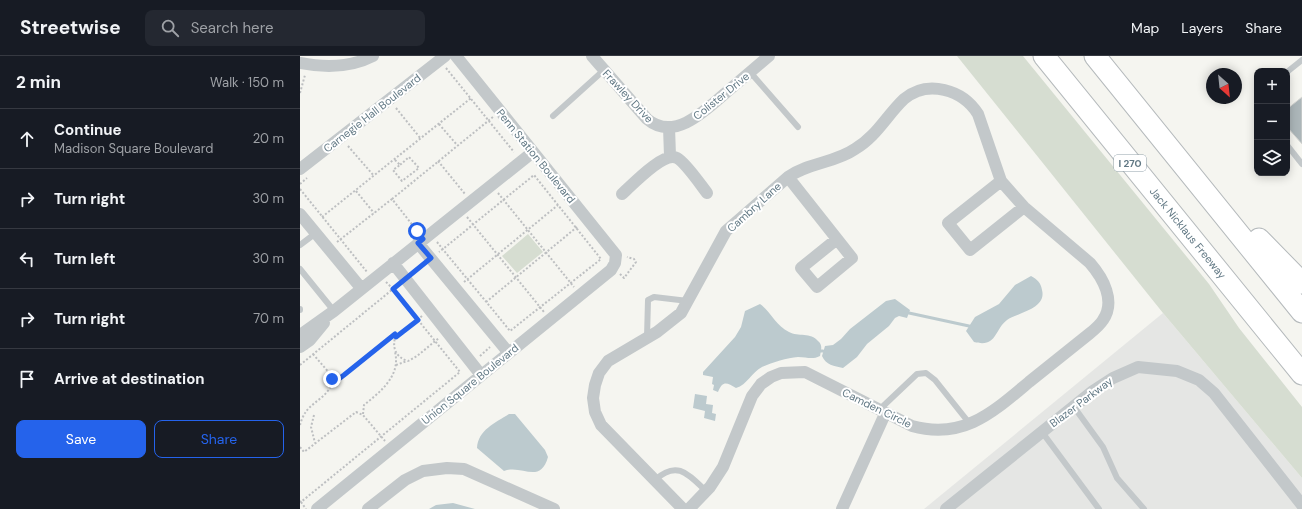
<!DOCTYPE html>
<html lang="en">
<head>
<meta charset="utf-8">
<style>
  :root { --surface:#171b24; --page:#242831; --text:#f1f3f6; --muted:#9ea1a6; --line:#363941; --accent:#2563eb }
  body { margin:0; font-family:"DM Sans",sans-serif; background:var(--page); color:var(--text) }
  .controls { position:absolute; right:12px; top:12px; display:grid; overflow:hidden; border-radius:8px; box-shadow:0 2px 10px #0003 }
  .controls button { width:36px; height:36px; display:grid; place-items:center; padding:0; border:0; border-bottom:1px solid var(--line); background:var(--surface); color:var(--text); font:20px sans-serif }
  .compass { position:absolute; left:906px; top:12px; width:36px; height:36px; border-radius:50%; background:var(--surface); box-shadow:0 2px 10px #0003; rotate:153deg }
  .stop { position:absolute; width:12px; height:12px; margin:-9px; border:3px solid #2563eb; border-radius:50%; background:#fff }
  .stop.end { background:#2563eb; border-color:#fff; box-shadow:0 1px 4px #0008 }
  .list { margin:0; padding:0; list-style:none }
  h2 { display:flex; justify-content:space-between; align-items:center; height:52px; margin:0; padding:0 16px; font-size:17px }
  h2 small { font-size:13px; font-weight:400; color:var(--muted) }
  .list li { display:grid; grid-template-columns:26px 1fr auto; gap:12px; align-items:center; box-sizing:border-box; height:60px; padding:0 16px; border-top:1px solid var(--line) }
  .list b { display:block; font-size:15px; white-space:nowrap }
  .list p { margin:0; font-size:13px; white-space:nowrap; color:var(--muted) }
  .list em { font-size:13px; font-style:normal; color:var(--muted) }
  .actions { display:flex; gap:8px; padding:12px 16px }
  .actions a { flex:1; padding:9px 0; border:1px solid var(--accent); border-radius:8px; text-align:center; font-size:14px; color:var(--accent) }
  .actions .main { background:var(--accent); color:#fff }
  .icon { flex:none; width:22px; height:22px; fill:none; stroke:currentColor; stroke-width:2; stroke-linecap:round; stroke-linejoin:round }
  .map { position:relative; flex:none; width:1002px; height:453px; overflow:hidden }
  header { display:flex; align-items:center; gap:24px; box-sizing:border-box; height:56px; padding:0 20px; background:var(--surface); border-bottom:1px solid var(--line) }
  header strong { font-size:19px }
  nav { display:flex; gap:22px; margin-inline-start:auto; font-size:14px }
  .search { width:280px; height:36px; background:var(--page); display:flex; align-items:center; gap:10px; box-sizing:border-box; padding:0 14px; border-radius:8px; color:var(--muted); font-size:15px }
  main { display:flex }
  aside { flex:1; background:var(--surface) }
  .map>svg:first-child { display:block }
  .built { fill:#e5e6e4 }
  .green { fill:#d6ddd1 }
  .water { fill:#bccace }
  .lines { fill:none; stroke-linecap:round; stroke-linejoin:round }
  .stream { stroke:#bccace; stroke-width:3 }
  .building { fill:#acb6b9; stroke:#d6d6d3 }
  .motorway-casing { stroke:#b5babc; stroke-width:23 }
  .path { stroke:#bdbfc1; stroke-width:2; stroke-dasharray:2 2; stroke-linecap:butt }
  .service { stroke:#c3c8ca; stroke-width:6 }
  .minor { stroke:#c3c8ca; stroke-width:12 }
  .motorway { stroke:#fff; stroke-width:21 }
  .route { stroke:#2563eb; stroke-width:5 }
  .labels { text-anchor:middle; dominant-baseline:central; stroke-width:4; stroke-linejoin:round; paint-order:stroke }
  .shield { fill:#fff; stroke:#90a0a9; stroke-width:1 }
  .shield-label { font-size:10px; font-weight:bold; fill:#617884 }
  .street-label { font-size:11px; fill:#617884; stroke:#fff }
</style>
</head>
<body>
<header>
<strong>Streetwise</strong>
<div class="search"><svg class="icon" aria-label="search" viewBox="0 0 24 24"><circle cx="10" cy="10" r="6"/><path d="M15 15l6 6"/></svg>Search here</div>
<nav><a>Map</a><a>Layers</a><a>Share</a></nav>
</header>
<main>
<aside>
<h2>2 min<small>Walk · 150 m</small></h2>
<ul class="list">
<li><svg class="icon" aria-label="ahead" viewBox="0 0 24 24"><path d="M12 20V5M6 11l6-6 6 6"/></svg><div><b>Continue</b><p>Madison Square Boulevard</p></div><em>20 m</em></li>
<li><svg class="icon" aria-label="right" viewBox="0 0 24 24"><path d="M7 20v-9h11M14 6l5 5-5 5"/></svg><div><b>Turn right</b></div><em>30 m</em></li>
<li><svg class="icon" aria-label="left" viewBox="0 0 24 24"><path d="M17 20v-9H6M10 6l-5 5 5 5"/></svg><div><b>Turn left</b></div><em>30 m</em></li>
<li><svg class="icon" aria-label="right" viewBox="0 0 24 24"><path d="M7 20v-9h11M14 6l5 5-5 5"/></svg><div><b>Turn right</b></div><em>70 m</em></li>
<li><svg class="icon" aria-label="arrive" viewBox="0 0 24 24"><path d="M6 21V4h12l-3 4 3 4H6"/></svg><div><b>Arrive at destination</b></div></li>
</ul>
<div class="actions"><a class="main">Save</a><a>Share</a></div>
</aside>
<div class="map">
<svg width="1002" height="453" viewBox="0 0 1002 453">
  <rect width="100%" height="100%" fill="#f5f5f0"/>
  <path class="built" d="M863 257 1002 422V453H624Z"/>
  <path class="green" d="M657 0H723L909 228 939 272 1002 351V422L863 257Z
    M228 178 243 196 217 217 202 200Z"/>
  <path class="water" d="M731 220C737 223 741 227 742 234 747 253 717 257 707 264 694 274 697 292 674 286L666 275 675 261 699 248 715 229Z
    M595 243 610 254 607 262 599 260 595 262 589 270 567 288 557 301 543 312C534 310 526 309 522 300L525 290 533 289 541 283 550 273 586 245Z
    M460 248C471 256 476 270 489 276 498 281 511 276 518 285 523 289 521 294 520 300 512 304 507 301 498 301 487 302 473 306 462 311 452 316 447 329 436 332 427 327 423 324 418 336L413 334 414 329 412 328 413 321 403 319V316L435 281 441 271 445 255Z
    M395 338 407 340 406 348 413 349 412 357 416 358 415 365 404 362 405 355 393 352Z
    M209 358H215L245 394 248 401C240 429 222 408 204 415L177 392C178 374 195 367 209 358Z
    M153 447 175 453H129L136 449Z"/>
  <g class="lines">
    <path class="stream" d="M609 257 669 270
      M521 295H523"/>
  </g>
  <path class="building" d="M1002 41V88L987 71V53Z"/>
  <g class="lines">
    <defs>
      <path id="motorway" d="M744 0 1002 318
        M795 0 1002 256
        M959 183 1002 227"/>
    </defs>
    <use href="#motorway" class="motorway-casing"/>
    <path class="path" d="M146 12 214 96
      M0 37 5 19
      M96 52 121 83
      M139 68 157 89
      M48 90 74 120
      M95 104 100 109 93 114 102 125 119 112 109 101 100 109
      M138 105 165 138
      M0 128 7 122
      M0 133 67 216
      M56 135 74 157
      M198 137 274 231
      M92 143 193 61
      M22 161 171 42
      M167 161 244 256
      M37 186 92 143 118 176
      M137 186C161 216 186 245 210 275L301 203 234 119 143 193 139 196
      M113 217 124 209
      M320 218 324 222 336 206 334 203 327 201
      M86 226 93 233 97 230
      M164 226 258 149
      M186 246 277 171
      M122 260 95 282C92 293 97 302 108 305L117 300 139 282
      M13 298 31 319 40 322 95 278 97 281
      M180 300 190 291
      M0 309 93 233 160 316 1 446 0 445
      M96 309 107 305
      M63 358 64 349C80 336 101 320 95 296
      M14 359 11 371 15 387
      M0 369C1 365 3 360 5 357 13 344 36 338 31 319
      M0 391 4 396 56 356 63 359 85 385
      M1 446 6 453"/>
    <path class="service" d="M450 16 498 71
      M987 16 1002 4
      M253 60 304 14
      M987 89 1002 108
      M0 189 16 177
      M0 213 34 255
      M0 253V254
      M347 281 348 244 354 241 388 245
      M774 351 803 391 817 422 844 453
      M579 354 617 318 626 317 635 324 670 368
      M742 376 799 453
      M355 424C377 404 388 418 406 435"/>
    <path class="minor" d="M292 0 347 63C375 87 408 52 429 34 442 23 456 11 469 0
      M0 7C25 12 50 12 73 0
      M369 71 370 100
      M0 113 145 0
      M488 121 537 183
      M701 125 648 167 670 194 724 151
      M322 138C332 129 364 95 377 102 386 107 400 128 407 137
      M0 158 61 232
      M537 183 552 202 517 231 501 212Z
      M118 187 208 296
      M93 207 181 319
      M0 279 34 255 233 96
      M0 291 10 284 24 267
      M17 453 311 214 315 207 316 199 156 0
      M68 453 105 424 123 415 147 412 164 413 254 453
      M383 453 301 369 295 356 293 342 295 329 299 317 308 305 357 276 381 257 426 175 488 121C510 106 535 107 555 93 576 81 587 59 604 43 628 23 663 34 678 58L701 125 724 151 790 207C803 222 816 245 803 264 800 269 794 274 789 278 769 294 749 310 729 326 692 357 663 384 612 370L505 316 481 317 471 321 461 328 452 340 423 411 410 431 389 453
      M542 453 585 358
      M646 453 793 335 813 322 838 311 877 315 899 324 914 337 1002 449"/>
    <use href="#motorway" class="motorway"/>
  </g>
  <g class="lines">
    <path class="route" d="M32 323 31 319 40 322 44 319 95 278 96 281 118 264 93 233 131 202 118 187 123 183 117 175"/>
  </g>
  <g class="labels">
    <rect class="shield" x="814" y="99" width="32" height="16" rx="3"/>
    <g class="shield-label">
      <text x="830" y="107">I 270</text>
    </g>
    <g class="street-label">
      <text transform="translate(328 40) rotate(47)">Frawley Drive</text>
      <text transform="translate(421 40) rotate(-39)">Colister Drive</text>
      <text transform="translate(72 57) rotate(-38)">Carnegie Hall Boulevard</text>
      <text transform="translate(236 100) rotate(51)">Penn Station Boulevard</text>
      <text transform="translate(454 151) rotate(-42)">Cambry Lane</text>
      <text transform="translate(888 177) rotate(51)">Jack Nicklaus Freeway</text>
      <text transform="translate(170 328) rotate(-39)">Union Square Boulevard</text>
      <text transform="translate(781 346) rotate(-37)">Blazer Parkway</text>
      <text transform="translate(577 352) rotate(26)">Camden Circle</text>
    </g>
  </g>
</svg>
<div class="controls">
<button>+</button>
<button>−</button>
<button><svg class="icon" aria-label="layers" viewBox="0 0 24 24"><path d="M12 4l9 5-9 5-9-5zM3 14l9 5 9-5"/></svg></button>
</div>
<svg class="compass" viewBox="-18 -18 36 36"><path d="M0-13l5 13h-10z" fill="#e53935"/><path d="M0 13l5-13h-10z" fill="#9ea1a6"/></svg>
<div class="stop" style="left:117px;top:175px"></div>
<div class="stop end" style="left:32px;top:323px"></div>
</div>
</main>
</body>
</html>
